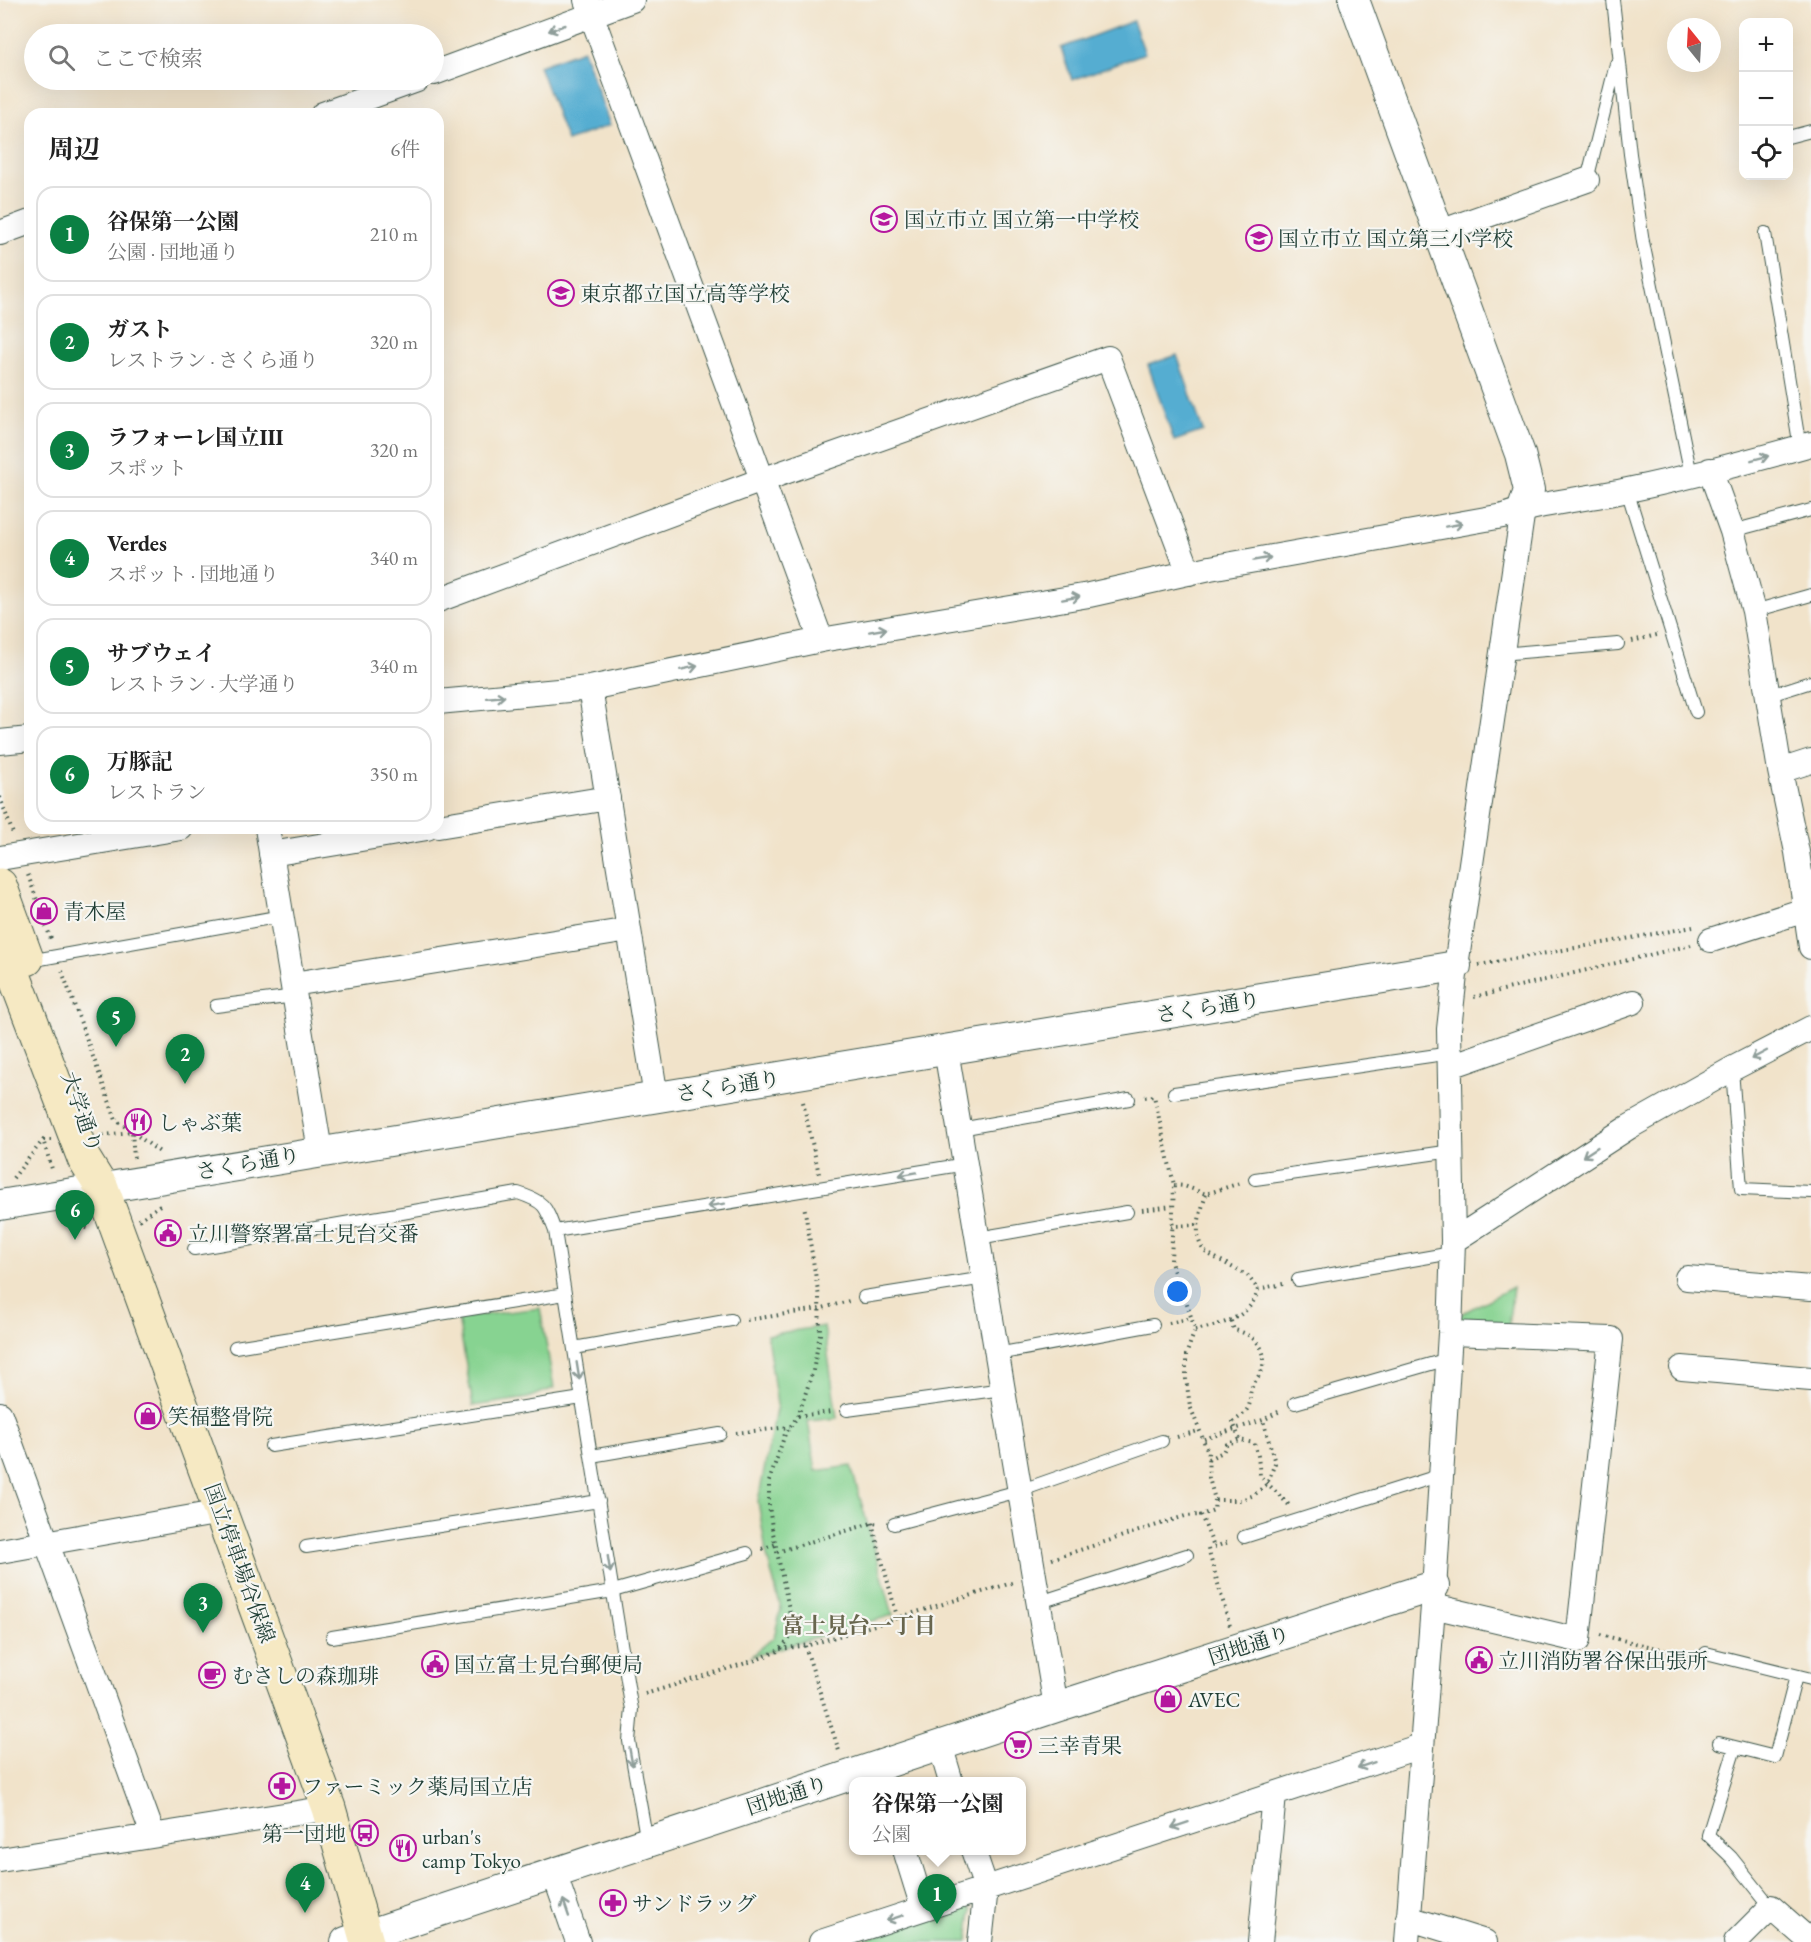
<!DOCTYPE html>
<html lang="ja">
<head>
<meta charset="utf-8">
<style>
  :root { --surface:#fff; --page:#f6f6f6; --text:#222; --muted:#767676; --line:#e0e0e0; --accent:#0b8043 }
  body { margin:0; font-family:"EB Garamond","Noto Serif JP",serif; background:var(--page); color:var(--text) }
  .controls { position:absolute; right:18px; top:18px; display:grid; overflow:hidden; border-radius:12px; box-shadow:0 6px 24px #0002 }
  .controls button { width:54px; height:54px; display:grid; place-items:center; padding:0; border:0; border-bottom:2px solid var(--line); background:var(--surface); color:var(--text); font:30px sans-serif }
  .compass { position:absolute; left:1667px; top:18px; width:54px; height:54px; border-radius:50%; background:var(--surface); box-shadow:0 6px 24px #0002; rotate:342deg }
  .you { position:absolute; left:1178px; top:1292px; width:21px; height:21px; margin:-15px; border:4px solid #fff; border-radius:50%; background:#1a73e8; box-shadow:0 0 0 9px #1a73e833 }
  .badge { display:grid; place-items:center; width:39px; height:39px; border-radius:50%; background:var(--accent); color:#fff; font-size:20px; font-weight:700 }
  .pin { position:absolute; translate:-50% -50px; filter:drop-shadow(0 2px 3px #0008) }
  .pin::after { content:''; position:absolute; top:32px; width:21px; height:18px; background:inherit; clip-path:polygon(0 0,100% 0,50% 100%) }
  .popup { position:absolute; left:849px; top:1777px; width:177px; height:78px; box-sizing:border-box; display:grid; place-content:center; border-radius:12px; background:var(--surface); filter:drop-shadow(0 2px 4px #0005); font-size:20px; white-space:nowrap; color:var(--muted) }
  .popup b { font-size:22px; color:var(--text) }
  .popup::after { content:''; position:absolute; left:50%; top:100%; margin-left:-12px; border:12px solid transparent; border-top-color:var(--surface) }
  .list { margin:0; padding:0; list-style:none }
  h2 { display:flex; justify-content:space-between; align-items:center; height:78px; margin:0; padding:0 24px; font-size:26px }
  h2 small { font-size:20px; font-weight:400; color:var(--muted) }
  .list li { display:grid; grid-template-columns:39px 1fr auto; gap:18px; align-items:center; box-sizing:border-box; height:96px; margin:0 12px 12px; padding:0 12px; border:2px solid var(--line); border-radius:18px }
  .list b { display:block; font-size:22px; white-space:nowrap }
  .list p { margin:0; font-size:20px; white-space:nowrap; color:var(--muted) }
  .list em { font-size:20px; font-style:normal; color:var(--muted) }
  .icon { flex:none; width:33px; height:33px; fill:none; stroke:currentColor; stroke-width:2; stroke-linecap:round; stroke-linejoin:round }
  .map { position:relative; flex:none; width:1811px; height:1942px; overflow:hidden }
  .search { position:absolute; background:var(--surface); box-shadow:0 6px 24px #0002; left:24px; top:24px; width:420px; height:66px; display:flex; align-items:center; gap:15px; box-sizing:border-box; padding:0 21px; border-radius:33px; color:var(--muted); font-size:22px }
  .panel { position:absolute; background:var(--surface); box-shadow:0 6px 24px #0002; left:24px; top:108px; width:420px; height:726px; border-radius:18px }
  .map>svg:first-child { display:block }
  .green { fill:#87d391; stroke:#538862; stroke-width:1.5 }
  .water { fill:#54add1; stroke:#3a7582; stroke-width:1.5 }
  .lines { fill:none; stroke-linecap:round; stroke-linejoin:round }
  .service-casing { stroke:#3e564a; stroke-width:14 }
  .minor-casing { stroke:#3e564a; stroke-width:26 }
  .tertiary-casing { stroke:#3e564a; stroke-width:32 }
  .secondary-casing { stroke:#3e564a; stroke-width:35 }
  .path { stroke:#3e564a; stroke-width:4; stroke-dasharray:1.5 4.5; stroke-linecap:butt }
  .service { stroke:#fff; stroke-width:12 }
  .minor { stroke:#fff; stroke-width:24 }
  .tertiary { stroke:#fff; stroke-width:30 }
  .secondary { stroke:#f6e9c3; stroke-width:33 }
  .oneway { stroke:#8f9e9a }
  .labels { text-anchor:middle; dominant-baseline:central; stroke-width:4.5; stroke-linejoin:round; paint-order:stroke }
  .poi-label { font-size:21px; fill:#1f3d34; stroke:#f6f6f2; text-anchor:start }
  .street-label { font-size:21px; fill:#1f3d34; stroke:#f6f6f2 }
  .neighbourhood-label { font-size:22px; font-weight:bold; fill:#68664e; stroke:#f6f6f2 }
</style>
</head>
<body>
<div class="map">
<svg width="1811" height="1942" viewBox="0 0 1811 1942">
  <rect width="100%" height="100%" fill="#f6f6f2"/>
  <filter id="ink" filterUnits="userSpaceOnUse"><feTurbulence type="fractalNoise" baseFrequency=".0167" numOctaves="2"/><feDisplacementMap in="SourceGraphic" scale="12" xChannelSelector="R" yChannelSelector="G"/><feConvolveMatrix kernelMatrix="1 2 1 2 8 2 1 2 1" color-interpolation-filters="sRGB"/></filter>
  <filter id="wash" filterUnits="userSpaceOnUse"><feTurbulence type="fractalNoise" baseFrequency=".008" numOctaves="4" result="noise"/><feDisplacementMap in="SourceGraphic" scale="24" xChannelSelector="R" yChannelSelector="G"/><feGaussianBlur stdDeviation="1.35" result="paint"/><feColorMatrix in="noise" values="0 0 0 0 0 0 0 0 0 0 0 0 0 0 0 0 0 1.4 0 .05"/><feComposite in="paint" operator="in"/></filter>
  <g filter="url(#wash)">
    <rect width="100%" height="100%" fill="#f1e3ca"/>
    <path class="green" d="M1513 1287 1508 1329 1464 1328 1455 1317Z
      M540 1308 554 1388 528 1398 473 1406 458 1318Z
      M824 1326 837 1418 808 1421 816 1471 851 1466 893 1615 750 1657 774 1637 781 1609 766 1552 758 1501 777 1405 767 1335Z
      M963 1905 972 1910 968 1942H858Z"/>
    <path class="water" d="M1133 21 1145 53 1072 80 1061 48Z
      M583 50 610 125 567 141 539 66Z
      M1177 355 1203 431 1174 441 1148 365Z"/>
  </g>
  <g filter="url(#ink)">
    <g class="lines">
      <defs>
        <path id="service" d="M1613 0 1630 154 1643 242 1691 475
          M1788 137 1811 131
          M1587 180 1616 64
          M1765 233 1800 448
          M1627 490 1696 712
          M1732 531 1811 510
          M1754 611 1811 595
          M1500 654 1618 644
          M1767 696 1811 682
          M29 961 282 916
          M216 1006 295 996
          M1732 1069 1741 1189 1811 1192
          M1174 1093 1451 1053
          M960 1129 1129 1099
          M1255 1179 1452 1151
          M555 1231 966 1164
          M978 1238 1127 1212
          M194 1249 518 1193C544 1202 545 1204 555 1231L630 1699 632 1709 629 1741 647 1842
          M1298 1280 1452 1253
          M864 1297 985 1278
          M235 1347 565 1294
          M574 1348 731 1320
          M997 1354 1153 1325
          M1295 1403 1448 1359
          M847 1410 1003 1389
          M271 1446 582 1398
          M591 1456 720 1434
          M894 1524 1019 1491 1162 1441
          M1244 1537 1441 1475
          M306 1547 599 1501
          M1037 1603 1187 1555
          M332 1637 613 1591 747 1553
          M1706 1653 1811 1679
          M1719 1743 1775 1757 1796 1676
          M1735 1748 1708 1835 1731 1857 1771 1907"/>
        <path id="minor" d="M586 0 821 640
          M434 73 632 0
          M323 114 417 80
          M1440 232 1587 180
          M0 233 30 222
          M1710 470 1732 531 1754 611 1780 771 1797 852 1811 947
          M438 600 762 480 1108 358 1189 573
          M590 688 656 1097
          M438 702 590 688 821 640 1089 595 1210 568 1503 516C1543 502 1587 499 1628 490 1690 477 1751 461 1811 444
          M0 742 30 739
          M1780 771 1811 761
          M438 826 608 798
          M267 828 320 1151
          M271 854 427 828
          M0 858 181 828
          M1711 940 1805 910
          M293 984 629 930
          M946 1050 1056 1707
          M1451 1066 1633 1002
          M1453 1241 1629 1127 1732 1069 1811 1028
          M1687 1278 1811 1288
          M1682 1368 1811 1379
          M0 1414 153 1835
          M0 1551 221 1512
          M1433 1606 1578 1640 1611 1339 1450 1333
          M940 1745 951 1782
          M905 1850 923 1908
          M973 1850 986 1888 980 1942
          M0 1860 329 1808
          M554 1873 578 1942
          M1408 1918 1485 1942
          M821 1942 1421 1746
          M1260 1942 1274 1795
          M1407 1942 1433 1606 1450 1333 1453 1241 1449 1029 1456 966 1523 509
          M1736 1942 1771 1907 1811 1942"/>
        <path id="tertiary" d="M1354 0 1520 454 1529 490 1523 509
          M0 1205 1456 966
          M346 1942 1056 1707 1434 1586"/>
        <path id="secondary" d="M0 885 27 959
          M0 938 84 1159 102 1188 329 1808 367 1942"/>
      </defs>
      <use href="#service" class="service-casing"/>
      <use href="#minor" class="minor-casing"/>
      <use href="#tertiary" class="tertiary-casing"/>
      <use href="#secondary" class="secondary-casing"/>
      <path class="path" d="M1632 641 1657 635
        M0 797 13 834
        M28 875 52 942
        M1479 965 1693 927
        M62 971 116 1120 161 1153
        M1474 997 1691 945
        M1145 1097 1154 1096 1174 1185 1171 1262 1178 1287 1185 1297 1195 1330 1186 1355V1379L1190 1406 1208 1452 1209 1478 1215 1500 1214 1510 1201 1515 1214 1547
        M803 1102 819 1174
        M103 1135 132 1132 134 1158
        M51 1140H43L53 1172
        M13 1178 44 1139
        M1174 1185 1184 1186 1206 1194 1240 1183
        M1142 1210 1172 1206
        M139 1220 160 1205
        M63 1221 90 1229
        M1171 1226 1197 1225
        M1258 1289 1283 1284
        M747 1320 819 1309 849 1301
        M1231 1321 1234 1330C1251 1333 1268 1347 1263 1366 1262 1373 1255 1380 1252 1387 1250 1392 1250 1395 1250 1401 1249 1411 1241 1416 1233 1422L1240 1440
        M1169 1323 1192 1318
        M1195 1330C1220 1325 1252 1318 1258 1289L1248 1276 1205 1252C1191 1235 1201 1213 1206 1194
        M798 1416 831 1412
        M736 1433 790 1427
        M1177 1437 1198 1431
        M1204 1439 1263 1420 1282 1410
        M1208 1459 1223 1452 1227 1444 1240 1440 1254 1443 1258 1456 1260 1476 1289 1505
        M1215 1500H1241L1254 1495 1267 1484 1275 1463 1263 1420
        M872 1523 898 1620
        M1214 1547 1229 1542
        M762 1549 776 1544
        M1208 1549 1230 1626
        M777 1552 872 1523 880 1524
        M1052 1559 1185 1516 1201 1515
        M1600 1635 1692 1656
        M805 1646 840 1754
        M780 1649 809 1645 1015 1582
        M645 1694 756 1660 780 1650 794 1633 772 1528 769 1505V1482L785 1434 798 1416 813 1371 820 1334 819 1297 804 1205"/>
      <use href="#service" class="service"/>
      <use href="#minor" class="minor"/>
      <use href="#tertiary" class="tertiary"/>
      <use href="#secondary" class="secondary"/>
    </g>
    <defs><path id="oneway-shaft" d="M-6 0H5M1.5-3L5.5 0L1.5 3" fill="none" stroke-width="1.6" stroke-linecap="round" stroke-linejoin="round" transform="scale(1.5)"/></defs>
    <g class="oneway">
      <use href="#oneway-shaft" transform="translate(557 28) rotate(160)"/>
      <use href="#oneway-shaft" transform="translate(1760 458) rotate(-14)"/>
      <use href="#oneway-shaft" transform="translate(1454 525) rotate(-10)"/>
      <use href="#oneway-shaft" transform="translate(1262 559) rotate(-10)"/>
      <use href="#oneway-shaft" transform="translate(1071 598) rotate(-10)"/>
      <use href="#oneway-shaft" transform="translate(878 630) rotate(-10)"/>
      <use href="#oneway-shaft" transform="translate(689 668) rotate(-12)"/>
      <use href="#oneway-shaft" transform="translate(496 697) rotate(-5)"/>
      <use href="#oneway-shaft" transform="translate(1759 1055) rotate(152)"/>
      <use href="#oneway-shaft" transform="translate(1590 1152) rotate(147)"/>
      <use href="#oneway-shaft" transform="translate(908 1174) rotate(170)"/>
      <use href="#oneway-shaft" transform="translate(716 1205) rotate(171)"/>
      <use href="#oneway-shaft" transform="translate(578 1371) rotate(81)"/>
      <use href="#oneway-shaft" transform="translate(609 1564) rotate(81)"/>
      <use href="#oneway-shaft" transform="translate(631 1757) rotate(80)"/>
      <use href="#oneway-shaft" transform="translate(1366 1765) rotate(162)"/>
      <use href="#oneway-shaft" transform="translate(1180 1825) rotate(162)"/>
      <use href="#oneway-shaft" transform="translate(566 1908) rotate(-109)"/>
      <use href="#oneway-shaft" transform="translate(895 1918) rotate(161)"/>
    </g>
  </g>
  <defs>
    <symbol id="school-ring" viewBox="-11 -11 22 22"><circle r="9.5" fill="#f6f6f2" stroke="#b5179e" stroke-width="1.5"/><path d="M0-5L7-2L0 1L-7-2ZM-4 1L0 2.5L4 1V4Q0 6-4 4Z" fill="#b5179e"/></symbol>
    <symbol id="shop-ring" viewBox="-11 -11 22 22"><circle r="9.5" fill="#f6f6f2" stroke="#b5179e" stroke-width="1.5"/><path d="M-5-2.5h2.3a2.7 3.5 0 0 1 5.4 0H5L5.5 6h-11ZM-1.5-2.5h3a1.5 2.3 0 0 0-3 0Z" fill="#b5179e"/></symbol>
    <symbol id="restaurant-ring" viewBox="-11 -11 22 22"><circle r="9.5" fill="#f6f6f2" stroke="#b5179e" stroke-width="1.5"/><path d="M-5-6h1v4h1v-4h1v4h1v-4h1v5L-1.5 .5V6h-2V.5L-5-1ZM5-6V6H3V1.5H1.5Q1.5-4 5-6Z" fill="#b5179e"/></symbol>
    <symbol id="civic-ring" viewBox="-11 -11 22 22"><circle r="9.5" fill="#f6f6f2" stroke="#b5179e" stroke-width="1.5"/><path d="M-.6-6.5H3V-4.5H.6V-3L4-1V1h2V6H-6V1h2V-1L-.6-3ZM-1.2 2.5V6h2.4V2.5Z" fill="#b5179e"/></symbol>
    <symbol id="cafe-ring" viewBox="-11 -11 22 22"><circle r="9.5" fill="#f6f6f2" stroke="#b5179e" stroke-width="1.5"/><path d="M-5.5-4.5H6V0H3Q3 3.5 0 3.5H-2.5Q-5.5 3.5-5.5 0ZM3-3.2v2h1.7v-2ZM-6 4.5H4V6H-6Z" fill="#b5179e"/></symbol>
    <symbol id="supermarket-ring" viewBox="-11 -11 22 22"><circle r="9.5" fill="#f6f6f2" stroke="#b5179e" stroke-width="1.5"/><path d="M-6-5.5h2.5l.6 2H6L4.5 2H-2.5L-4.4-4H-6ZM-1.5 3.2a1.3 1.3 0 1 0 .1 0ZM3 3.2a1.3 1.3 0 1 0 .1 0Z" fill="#b5179e"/></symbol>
    <symbol id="pharmacy-ring" viewBox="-11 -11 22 22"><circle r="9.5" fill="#f6f6f2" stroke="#b5179e" stroke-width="1.5"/><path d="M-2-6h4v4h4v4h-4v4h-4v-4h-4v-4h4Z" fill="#b5179e"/></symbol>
    <symbol id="bus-ring" viewBox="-11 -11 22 22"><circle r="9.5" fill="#f6f6f2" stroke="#b5179e" stroke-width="1.5"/><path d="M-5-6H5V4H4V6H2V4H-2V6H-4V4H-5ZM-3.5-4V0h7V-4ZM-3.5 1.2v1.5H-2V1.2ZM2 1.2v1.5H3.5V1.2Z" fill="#b5179e"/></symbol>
  </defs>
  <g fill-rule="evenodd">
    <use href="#school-ring" x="869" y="204" width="30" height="30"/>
    <use href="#school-ring" x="1244" y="223" width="30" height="30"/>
    <use href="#school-ring" x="546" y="278" width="30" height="30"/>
    <use href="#shop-ring" x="29" y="896" width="30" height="30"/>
    <use href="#restaurant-ring" x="123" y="1107" width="30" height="30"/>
    <use href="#civic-ring" x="153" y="1218" width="30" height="30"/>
    <use href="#shop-ring" x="133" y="1401" width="30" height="30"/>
    <use href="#civic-ring" x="1464" y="1645" width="30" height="30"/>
    <use href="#civic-ring" x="420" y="1649" width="30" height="30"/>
    <use href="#cafe-ring" x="197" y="1660" width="30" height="30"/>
    <use href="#shop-ring" x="1153" y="1684" width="30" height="30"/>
    <use href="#supermarket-ring" x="1003" y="1730" width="30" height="30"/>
    <use href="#pharmacy-ring" x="267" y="1771" width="30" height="30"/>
    <use href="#bus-ring" x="350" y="1818" width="30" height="30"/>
    <use href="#restaurant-ring" x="388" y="1833" width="30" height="30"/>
    <use href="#pharmacy-ring" x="598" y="1888" width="30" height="30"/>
  </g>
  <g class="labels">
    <g class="poi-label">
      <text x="904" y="219">国立市立 国立第一中学校</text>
      <text x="1278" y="238">国立市立 国立第三小学校</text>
      <text x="580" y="293">東京都立国立高等学校</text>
      <text x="63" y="911">青木屋</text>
      <text x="158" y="1122">しゃぶ葉</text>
      <text x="188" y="1233">立川警察署富士見台交番</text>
      <text x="168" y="1416">笑福整骨院</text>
      <text x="1498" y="1660">立川消防署谷保出張所</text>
      <text x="454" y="1664">国立富士見台郵便局</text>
      <text x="232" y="1675">むさしの森珈琲</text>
      <text x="1188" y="1699">AVEC</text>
      <text x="1038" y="1745">三幸青果</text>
      <text x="302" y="1786">ファーミック薬局国立店</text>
      <text x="346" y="1833" text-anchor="end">第一団地</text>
      <text x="422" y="1836">urban's<tspan x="422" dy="24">camp Tokyo</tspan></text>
      <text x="632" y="1903">サンドラッグ</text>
    </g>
    <g class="street-label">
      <text transform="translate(1208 1007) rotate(-9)">さくら通り</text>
      <text transform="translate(728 1086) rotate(-9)">さくら通り</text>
      <text transform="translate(82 1112) rotate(71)">大学通り</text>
      <text transform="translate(248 1163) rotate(-10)">さくら通り</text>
      <text transform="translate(240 1563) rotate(70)">国立停車場谷保線</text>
      <text transform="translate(1249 1645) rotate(-18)">団地通り</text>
      <text transform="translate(787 1795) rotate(-18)">団地通り</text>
    </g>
    <g class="neighbourhood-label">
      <text x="859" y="1625">富士見台一丁目</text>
    </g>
  </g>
</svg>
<div class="controls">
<button>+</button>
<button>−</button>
<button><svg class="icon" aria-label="locate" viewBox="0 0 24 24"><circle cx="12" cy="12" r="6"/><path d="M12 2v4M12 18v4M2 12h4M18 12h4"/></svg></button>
</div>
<svg class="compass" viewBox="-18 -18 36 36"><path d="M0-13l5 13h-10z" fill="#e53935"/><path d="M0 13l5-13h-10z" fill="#767676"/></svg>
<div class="you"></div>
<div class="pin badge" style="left:937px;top:1924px">1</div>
<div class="popup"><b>谷保第一公園</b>公園</div>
<div class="pin badge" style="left:185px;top:1084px">2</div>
<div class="pin badge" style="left:203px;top:1633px">3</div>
<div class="pin badge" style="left:305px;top:1913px">4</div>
<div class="pin badge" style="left:116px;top:1047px">5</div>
<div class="pin badge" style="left:75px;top:1240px">6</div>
<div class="search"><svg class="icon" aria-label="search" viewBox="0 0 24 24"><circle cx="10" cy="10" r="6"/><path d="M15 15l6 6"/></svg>ここで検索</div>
<section class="panel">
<h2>周辺<small>6件</small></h2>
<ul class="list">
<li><span class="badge">1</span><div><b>谷保第一公園</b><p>公園 · 団地通り</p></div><em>210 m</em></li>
<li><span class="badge">2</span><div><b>ガスト</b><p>レストラン · さくら通り</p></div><em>320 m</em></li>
<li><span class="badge">3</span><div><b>ラフォーレ国立III</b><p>スポット</p></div><em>320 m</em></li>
<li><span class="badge">4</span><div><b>Verdes</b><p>スポット · 団地通り</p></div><em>340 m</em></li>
<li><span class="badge">5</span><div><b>サブウェイ</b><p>レストラン · 大学通り</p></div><em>340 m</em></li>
<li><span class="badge">6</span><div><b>万豚記</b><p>レストラン</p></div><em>350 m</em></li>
</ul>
</section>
</div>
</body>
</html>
